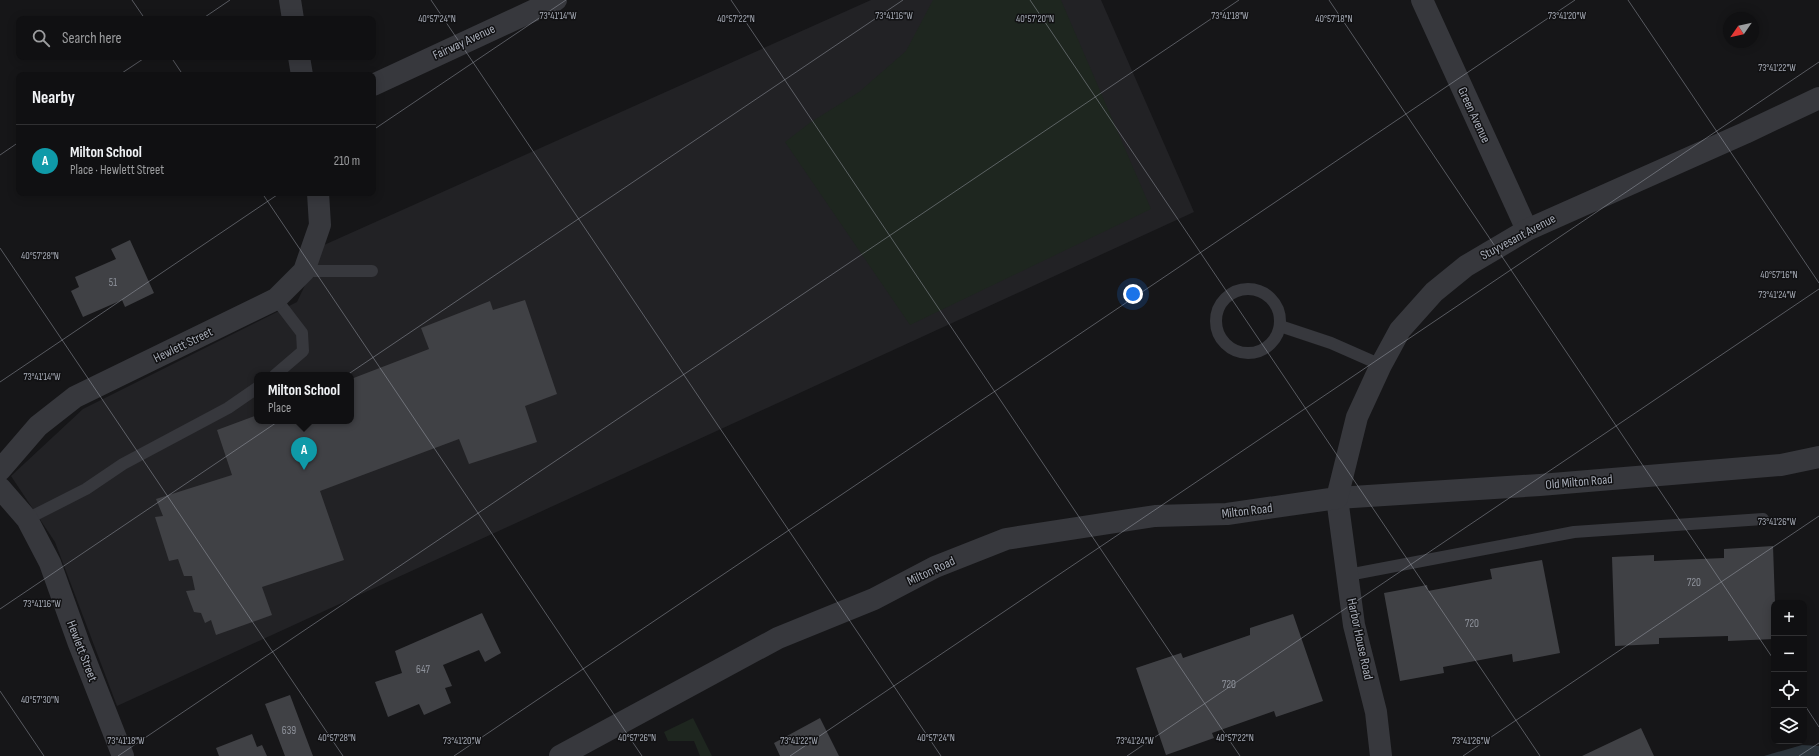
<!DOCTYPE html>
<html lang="en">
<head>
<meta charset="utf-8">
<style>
  :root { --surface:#101012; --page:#19191b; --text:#f1f3f6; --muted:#9c9d9f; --line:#303032; --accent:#7c3aed }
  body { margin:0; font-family:"Sofia Sans Condensed",sans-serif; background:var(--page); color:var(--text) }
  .controls { position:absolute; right:12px; bottom:12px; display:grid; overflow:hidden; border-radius:8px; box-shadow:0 2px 10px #0003 }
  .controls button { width:36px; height:36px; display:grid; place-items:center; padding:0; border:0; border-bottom:1px solid var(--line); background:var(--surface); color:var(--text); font:20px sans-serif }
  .compass { position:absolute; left:1723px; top:12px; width:36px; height:36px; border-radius:50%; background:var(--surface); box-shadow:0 2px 10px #0003; rotate:236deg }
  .you { position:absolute; left:1133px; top:294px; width:14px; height:14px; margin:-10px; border:3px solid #fff; border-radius:50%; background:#1a73e8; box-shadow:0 0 0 6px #1a73e833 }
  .badge { display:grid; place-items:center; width:26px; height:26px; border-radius:50%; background:var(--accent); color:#fff; font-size:13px; font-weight:700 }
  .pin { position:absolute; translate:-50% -33px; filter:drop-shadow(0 1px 2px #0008) }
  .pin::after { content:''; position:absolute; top:21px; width:14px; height:12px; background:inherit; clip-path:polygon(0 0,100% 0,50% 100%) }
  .popup { position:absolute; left:254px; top:372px; width:100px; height:52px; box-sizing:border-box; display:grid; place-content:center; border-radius:8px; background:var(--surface); filter:drop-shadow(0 1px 3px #0005); font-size:13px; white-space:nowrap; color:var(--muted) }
  .popup b { font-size:15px; color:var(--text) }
  .popup::after { content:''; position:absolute; left:50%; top:100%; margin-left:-8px; border:8px solid transparent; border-top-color:var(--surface) }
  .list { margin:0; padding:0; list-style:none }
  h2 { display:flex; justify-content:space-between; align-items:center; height:52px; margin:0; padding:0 16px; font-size:17px }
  h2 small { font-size:13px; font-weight:400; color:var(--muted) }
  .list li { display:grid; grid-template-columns:26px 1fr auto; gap:12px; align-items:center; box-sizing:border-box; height:72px; padding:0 16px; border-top:1px solid var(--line) }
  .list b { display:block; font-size:15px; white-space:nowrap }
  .list p { margin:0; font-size:13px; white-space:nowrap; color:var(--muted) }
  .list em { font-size:13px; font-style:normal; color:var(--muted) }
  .icon { flex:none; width:22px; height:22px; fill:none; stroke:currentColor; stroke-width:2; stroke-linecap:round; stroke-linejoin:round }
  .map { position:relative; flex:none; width:1819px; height:756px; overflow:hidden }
  .search { position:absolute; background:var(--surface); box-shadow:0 2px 10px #0003; left:16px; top:16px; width:360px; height:44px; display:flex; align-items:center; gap:10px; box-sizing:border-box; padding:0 14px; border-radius:8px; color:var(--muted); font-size:15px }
  .panel { position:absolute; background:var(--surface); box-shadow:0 2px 10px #0003; left:16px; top:72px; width:360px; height:124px; border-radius:8px }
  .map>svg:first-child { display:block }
  .built { fill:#222225; fill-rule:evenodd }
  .green { fill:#1e261f }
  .water { fill:#2c353c }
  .building { fill:#404145 }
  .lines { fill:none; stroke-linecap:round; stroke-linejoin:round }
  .service { stroke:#37383d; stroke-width:12 }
  .minor { stroke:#37383d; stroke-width:22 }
  .tertiary { stroke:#37383d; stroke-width:22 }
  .ticks { fill:none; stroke:#a8adb8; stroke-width:1; stroke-opacity:0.45 }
  .labels { text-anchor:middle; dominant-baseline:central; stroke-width:3; stroke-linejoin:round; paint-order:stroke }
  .number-label { font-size:11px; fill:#8e929b }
  .street-label { font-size:13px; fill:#a8adb8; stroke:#111113 }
  .ticks-label { font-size:10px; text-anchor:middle; fill:#a8adb8; stroke:#111113; stroke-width:3; stroke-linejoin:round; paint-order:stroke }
</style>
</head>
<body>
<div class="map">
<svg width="1819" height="756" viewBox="0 0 1819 756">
  <rect width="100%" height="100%" fill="#161618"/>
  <path class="built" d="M871 0H1101L1194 212 117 706 55 542 11 476 83 409 297 302 324 245ZM257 375H351V421H257Z"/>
  <path class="green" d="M933 0H1061L1151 209 910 325 785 142 811 122 859 92 906 51Z
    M693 718 712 756H700L694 741H668L664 732Z"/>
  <path class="water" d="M1802 745 1819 746V756H1764Z"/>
  <path class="building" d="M130 240 154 293 125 307 122 300 83 317 71 291 79 287 75 277 116 259 111 249Z
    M525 300 557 394 525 406 537 442 469 464 459 439 320 491 344 560 262 587 272 615 216 635 211 620 205 623 201 613 194 612 186 591 195 590 192 576H184L178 559 169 561 155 517 163 516 156 499 232 475 217 430 257 415V421H351V379L429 349 421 328 490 301 493 310Z
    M1773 546 1775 603 1774 639 1728 641V636L1659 638V644L1615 646 1612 557 1654 555V561L1724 558V549Z
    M1542 560 1560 653 1513 662 1512 654 1443 667 1444 673 1400 681 1384 593 1427 585 1428 591 1492 579 1490 569Z
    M482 613 501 653 485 662 479 650 443 665 452 686 445 688 451 703 424 715 419 704 388 717 375 682 402 673 395 651Z
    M1293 614 1323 701 1276 717 1274 711 1212 733 1214 738 1166 755 1136 668 1181 653 1183 658 1250 635V628Z
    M290 695 313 756H285L265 704Z
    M820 718 839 756H780L774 743Z
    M1641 728 1654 756H1582Z
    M252 734 257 747 262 745 267 756H219L216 748Z"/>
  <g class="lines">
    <path class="service" d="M304 271H372
      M1216 321a32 32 0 1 1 64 0a32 32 0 1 1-64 0Z
      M1280 326 1331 343 1381 365
      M275 375 303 351 302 333 276 299
      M27 519 86 489 123 464 228 408 257 388
      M1348 575 1574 532 1763 519"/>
    <path class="minor" d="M290 0 293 19
      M1422 0 1527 230
      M299 57 302 75
      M373 85 556 0
      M0 470 38 426 75 397 276 299 304 271 320 225 318 193
      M0 488 27 519 50 563 79 644 123 756
      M1381 756 1376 712 1354 625 1337 498 1540 485 1781 465 1819 457"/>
    <path class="tertiary" d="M560 756 778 638 874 599 935 567 1006 539 1155 516 1227 514 1337 498 1357 417 1381 365 1400 330 1434 292 1466 266 1527 230 1745 133 1819 98"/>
  </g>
  <path class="ticks" d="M132 0 145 19M431 0 941 756M731 0 1240 756M1030 0 1540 756M1329 0 1774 660M1628 0 1819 283M202 19 230 0M171 57 183 75M119 75 146 57M373 130 566 0M0 155 19 142M262 193 642 756M0 248 343 756M0 382 280 193M0 609 903 0M0 691 44 756M1804 704 1819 727M118 756 1239 0M454 756 1575 0M790 756 1819 62M1127 756 1819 289M1463 756 1819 516M1799 756 1819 743"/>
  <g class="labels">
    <g class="number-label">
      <text x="113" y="282">51</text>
      <text x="1694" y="582">720</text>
      <text x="1472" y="623">720</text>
      <text x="423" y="669">647</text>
      <text x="1229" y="684">720</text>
      <text x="289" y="730">639</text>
    </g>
    <g class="street-label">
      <text transform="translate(464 42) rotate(-25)">Fairway Avenue</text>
      <text transform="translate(1474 115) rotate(65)">Green Avenue</text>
      <text transform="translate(1518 237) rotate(-28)">Stuyvesant Avenue</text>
      <text transform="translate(183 345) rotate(-26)">Hewlett Street</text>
      <text transform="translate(1579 482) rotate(-5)">Old Milton Road</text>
      <text transform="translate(1247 511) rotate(-7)">Milton Road</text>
      <text transform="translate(931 571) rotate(-25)">Milton Road</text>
      <text transform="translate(1360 639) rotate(78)">Harbor House Road</text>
      <text transform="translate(82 651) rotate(69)">Hewlett Street</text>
    </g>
  </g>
  <g class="ticks-label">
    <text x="558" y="19">73°41'14"W</text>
    <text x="894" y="19">73°41'16"W</text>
    <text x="1230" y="19">73°41'18"W</text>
    <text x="1567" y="19">73°41'20"W</text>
    <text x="437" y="22">40°57'24"N</text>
    <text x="736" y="22">40°57'22"N</text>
    <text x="1035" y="22">40°57'20"N</text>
    <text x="1334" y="22">40°57'18"N</text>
    <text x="1777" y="71">73°41'22"W</text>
    <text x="40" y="259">40°57'28"N</text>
    <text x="1779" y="278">40°57'16"N</text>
    <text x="1777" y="298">73°41'24"W</text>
    <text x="42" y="380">73°41'14"W</text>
    <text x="1777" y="525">73°41'26"W</text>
    <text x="42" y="607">73°41'16"W</text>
    <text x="40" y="703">40°57'30"N</text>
    <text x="337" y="741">40°57'28"N</text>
    <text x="637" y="741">40°57'26"N</text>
    <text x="936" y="741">40°57'24"N</text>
    <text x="1235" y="741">40°57'22"N</text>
    <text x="126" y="744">73°41'18"W</text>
    <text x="462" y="744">73°41'20"W</text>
    <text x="799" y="744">73°41'22"W</text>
    <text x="1135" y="744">73°41'24"W</text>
    <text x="1471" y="744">73°41'26"W</text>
  </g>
</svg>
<div class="controls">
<button>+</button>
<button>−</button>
<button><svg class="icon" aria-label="locate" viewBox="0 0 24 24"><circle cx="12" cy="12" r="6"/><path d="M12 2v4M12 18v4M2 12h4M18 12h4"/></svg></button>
<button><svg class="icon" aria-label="layers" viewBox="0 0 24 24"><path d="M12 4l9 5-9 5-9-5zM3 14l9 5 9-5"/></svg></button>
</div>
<svg class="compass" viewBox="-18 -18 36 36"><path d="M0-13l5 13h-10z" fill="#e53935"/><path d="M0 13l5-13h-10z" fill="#9c9d9f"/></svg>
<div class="you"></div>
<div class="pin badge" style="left:304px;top:470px;background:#0f9aa8">A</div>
<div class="popup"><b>Milton School</b>Place</div>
<div class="search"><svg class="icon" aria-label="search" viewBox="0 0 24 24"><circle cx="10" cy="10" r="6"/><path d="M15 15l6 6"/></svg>Search here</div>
<section class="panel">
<h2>Nearby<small></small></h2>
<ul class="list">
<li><span class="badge" style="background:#0f9aa8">A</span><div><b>Milton School</b><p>Place · Hewlett Street</p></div><em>210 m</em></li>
</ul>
</section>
</div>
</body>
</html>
